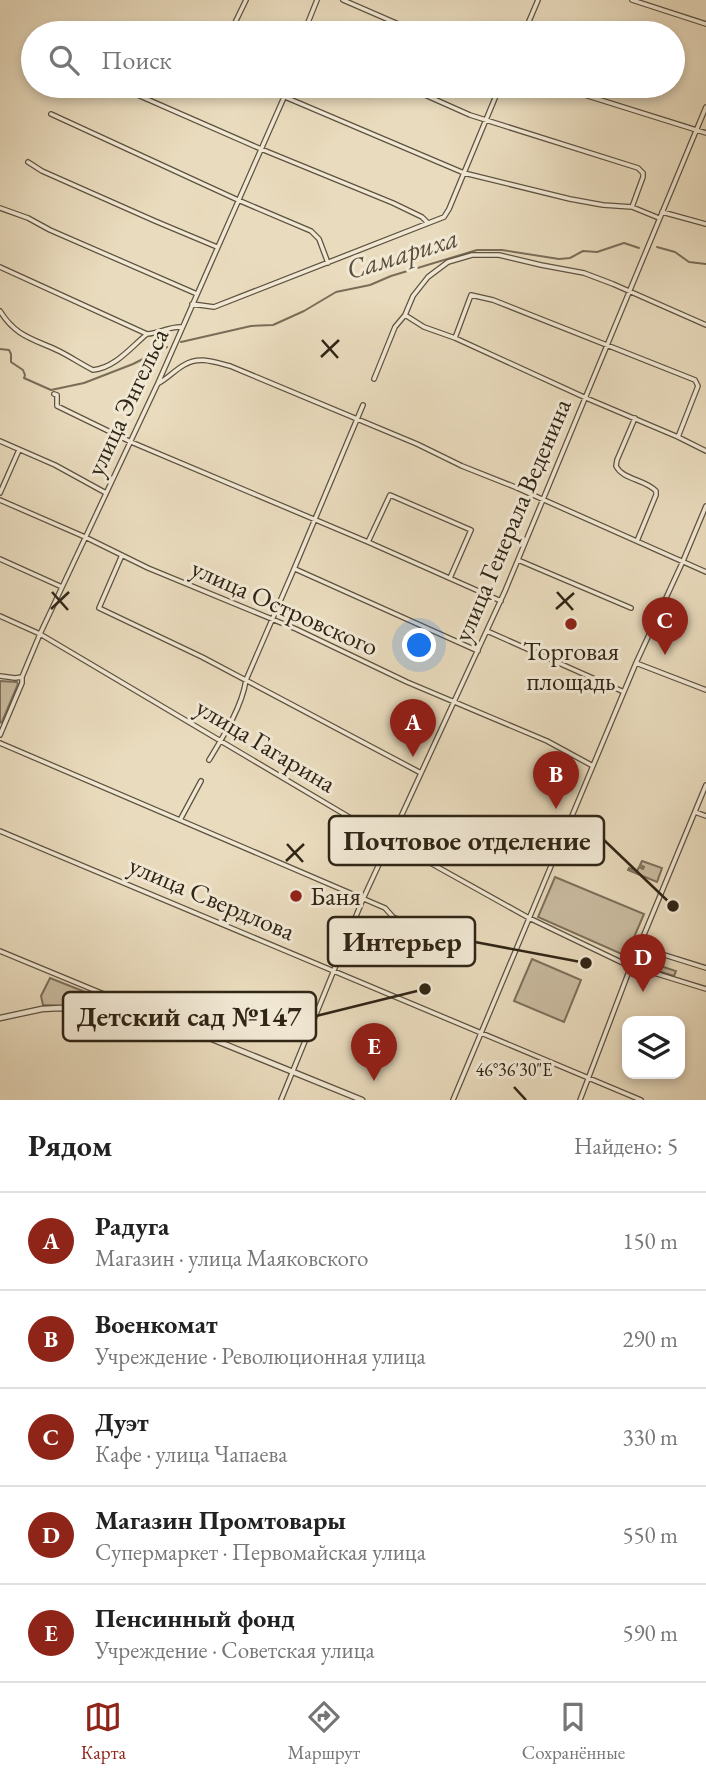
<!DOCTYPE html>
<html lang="ru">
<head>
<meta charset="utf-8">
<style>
  :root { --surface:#fff; --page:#f6f6f6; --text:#222; --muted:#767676; --line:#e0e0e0; --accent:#8f2418 }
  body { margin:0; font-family:"EB Garamond",serif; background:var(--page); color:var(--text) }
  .controls { position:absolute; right:21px; bottom:21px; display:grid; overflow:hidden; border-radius:14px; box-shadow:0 4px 10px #0003 }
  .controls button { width:63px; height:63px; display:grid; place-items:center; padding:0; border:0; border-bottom:2px solid var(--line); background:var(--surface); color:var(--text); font:35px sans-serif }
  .you { position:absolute; left:420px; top:646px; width:24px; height:24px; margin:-18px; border:5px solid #fff; border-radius:50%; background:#1a73e8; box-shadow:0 0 0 10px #1a73e833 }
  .badge { display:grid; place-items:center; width:46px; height:46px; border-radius:50%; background:var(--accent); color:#fff; font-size:23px; font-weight:700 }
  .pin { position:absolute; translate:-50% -58px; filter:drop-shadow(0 2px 4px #0008) }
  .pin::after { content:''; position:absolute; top:37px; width:24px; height:21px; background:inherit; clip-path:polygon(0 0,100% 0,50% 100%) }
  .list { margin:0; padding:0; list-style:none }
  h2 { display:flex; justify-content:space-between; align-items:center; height:91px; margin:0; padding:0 28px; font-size:30px }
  h2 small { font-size:23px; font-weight:400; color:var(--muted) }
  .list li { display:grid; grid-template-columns:46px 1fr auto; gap:21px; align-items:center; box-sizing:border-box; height:98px; padding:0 28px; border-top:2px solid var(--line) }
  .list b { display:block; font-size:26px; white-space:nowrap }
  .list p { margin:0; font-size:23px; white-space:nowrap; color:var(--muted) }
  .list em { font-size:23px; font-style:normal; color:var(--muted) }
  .icon { flex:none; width:38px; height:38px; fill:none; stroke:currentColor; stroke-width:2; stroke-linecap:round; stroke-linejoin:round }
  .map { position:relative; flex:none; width:706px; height:1100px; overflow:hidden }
  .search { position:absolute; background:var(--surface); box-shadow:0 4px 10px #0003; left:21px; right:21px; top:21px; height:77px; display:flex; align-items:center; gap:18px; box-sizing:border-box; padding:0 24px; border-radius:38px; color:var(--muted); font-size:26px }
  .sheet { height:581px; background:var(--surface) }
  nav { display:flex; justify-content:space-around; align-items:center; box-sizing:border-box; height:98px; border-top:2px solid var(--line); background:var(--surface); font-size:19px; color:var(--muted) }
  nav a { display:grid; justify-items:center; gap:4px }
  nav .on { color:var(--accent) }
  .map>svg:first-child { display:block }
  .green { fill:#cabca1; stroke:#7d705c; stroke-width:2 }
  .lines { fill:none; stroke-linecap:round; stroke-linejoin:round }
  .stream { stroke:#796d58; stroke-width:2 }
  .minor-casing { stroke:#5e5240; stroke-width:6 }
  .tertiary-casing { stroke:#5e5240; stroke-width:7 }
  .minor { stroke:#f1e8d4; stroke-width:3.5 }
  .tertiary { stroke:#f1e8d4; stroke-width:4.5 }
  .ticks { fill:none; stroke:#302516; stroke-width:2.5 }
  .poi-dot { fill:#8f2418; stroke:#f1e8d4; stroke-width:2.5 }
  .labels { text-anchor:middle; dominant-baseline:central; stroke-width:6; stroke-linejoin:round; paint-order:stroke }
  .street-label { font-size:26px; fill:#302516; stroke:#f1e8d4 }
  .poi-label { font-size:26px; fill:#302516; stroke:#f1e8d4 }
  .water-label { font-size:28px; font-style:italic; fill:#5b4f3c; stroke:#f1e8d4 }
  .ticks-label { font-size:18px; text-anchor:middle; fill:#302516; stroke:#f1e8d4; stroke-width:6; stroke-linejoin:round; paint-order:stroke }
  .leader { fill:none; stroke:#302516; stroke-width:2.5 }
  .callout-dot { fill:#302516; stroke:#f1e8d4; stroke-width:2.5 }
  .callout { fill:#f1e8d4; stroke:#302516; stroke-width:2.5 }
  .callout-label { font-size:28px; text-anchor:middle; font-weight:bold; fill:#302516 }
</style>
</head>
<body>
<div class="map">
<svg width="706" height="1100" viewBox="0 0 706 1100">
  <rect width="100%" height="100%" fill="#e9dbbd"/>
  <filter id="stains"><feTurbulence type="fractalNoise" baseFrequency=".00286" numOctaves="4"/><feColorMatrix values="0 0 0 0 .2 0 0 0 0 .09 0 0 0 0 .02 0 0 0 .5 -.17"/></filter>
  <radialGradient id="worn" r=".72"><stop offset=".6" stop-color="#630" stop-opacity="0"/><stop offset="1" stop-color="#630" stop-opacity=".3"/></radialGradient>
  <path class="green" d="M0 681 17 682 18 684 2 722 0 723Z
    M642 861 662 868 657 882 628 870 629 868 637 871 639 867 643 869 644 867 640 865Z
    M555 877 644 914 626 956 538 917Z
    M532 959 581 980 564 1022 514 1001Z
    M639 959 676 971 674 976 639 965 637 962Z
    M50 978 103 999 105 1004 103 1008 43 1005 41 996Z"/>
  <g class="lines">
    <path class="stream" d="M657 247 675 252 689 262 706 264
      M181 342 251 326 273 325 304 311 336 292 370 285 391 276 477 250H502L559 259 570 258 583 251 597 252 624 243 639 248
      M0 349 9 350 11 354V362L23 370 25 375 24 378 51 390 84 383 133 364 167 347"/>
    <defs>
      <path id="minor" d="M343 0 419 33
        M632 0 706 24
        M230 33 246 0
        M306 33 307 25 317 0
        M524 33 538 0
        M117 86 261 149 393 203 422 217 428 223
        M259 86 464 173 570 199 603 205 632 207 659 218
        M398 86 416 91 470 115 638 168 643 173V177L632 207
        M556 86 706 133
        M51 114 238 200 311 231 319 239 328 263
        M28 162 42 171 155 221 217 247
        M0 208 28 218 50 230 197 294
        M662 212 706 224
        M0 267 147 334C160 333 170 326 182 327
        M192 304 214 307 444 217 449 209 500 86
        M0 311C16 337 34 339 59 351 71 357 81 364 93 370 115 368 131 347 147 334
        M405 315 424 327 455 338 586 398 678 437 706 451
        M455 338 471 295 493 300 695 380 698 386 678 437
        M374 379 395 327 405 315 413 296 428 277 448 262 472 255H499L541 265 584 273 613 284 706 325
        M159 383C168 378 175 370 184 365 199 356 214 362 230 366L417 444 462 466 515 487 706 572
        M54 394 57 395V406L131 442 368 542 501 601
        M635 418 617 460 616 466C623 480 645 479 656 491V495L637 541
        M0 441 55 465 106 493
        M0 493 19 450
        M0 500 85 537 148 568 296 629 407 682 547 741 593 766
        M368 542 390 495 471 530 450 578
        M122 555 99 608 202 657 421 773
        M0 559 62 587
        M518 560 631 608
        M295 569 478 651
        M0 616 40 634 371 830 529 918 625 964 706 989
        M487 631 624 692
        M636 663 706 690
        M0 676 15 678 22 677
        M0 735 22 683V677L40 634 158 383 289 86
        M0 743 385 908 393 917 423 931
        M209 760C223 737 242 707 246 680L294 569 363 405
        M695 812 706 816
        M180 820 201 781
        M0 831 641 1100
        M639 947 706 968
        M0 951 140 1009
        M281 1100 363 899 505 591 706 107
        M453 1100 636 663 683 561 706 506
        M580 1100 631 966 706 785"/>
      <path id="tertiary" d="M0 1018 42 1009 60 1008 143 1011 362 1100"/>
    </defs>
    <use href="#minor" class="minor-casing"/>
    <use href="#tertiary" class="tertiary-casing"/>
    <use href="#minor" class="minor"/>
    <use href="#tertiary" class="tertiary"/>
  </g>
  <path class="ticks" d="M322 340 338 358M321 357 339 340M52 592 68 610M557 592 573 610M51 609 69 592M556 609 574 593M287 844 303 862M286 861 304 844M514 1087 526 1100"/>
  <g class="poi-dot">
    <circle cx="571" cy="624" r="7"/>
    <circle cx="296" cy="896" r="7"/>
  </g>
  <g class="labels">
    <g class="street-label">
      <text transform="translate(127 402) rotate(-65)">улица Энгельса</text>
      <text transform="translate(512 520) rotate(-67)">улица Генерала Веденина</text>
      <text transform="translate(285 607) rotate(24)">улица Островского</text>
      <text transform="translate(266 745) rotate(31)">улица Гагарина</text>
      <text transform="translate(212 898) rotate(23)">улица Свердлова</text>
    </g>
    <g class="poi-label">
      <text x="571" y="651">Торговая<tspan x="571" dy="30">площадь</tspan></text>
      <text x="310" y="896" text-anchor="start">Баня</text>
    </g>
    <g class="water-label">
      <text transform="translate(402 253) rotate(-17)">Самариха</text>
    </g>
  </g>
  <g class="ticks-label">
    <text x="514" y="1076">46°36'30"E</text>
  </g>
  <path class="leader" d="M673 906L604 840M586 963L475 942M425 989L316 1016"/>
  <g class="callout-dot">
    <circle cx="673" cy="906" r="7"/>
    <circle cx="586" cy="963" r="7"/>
    <circle cx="425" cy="989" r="7"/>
  </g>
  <g class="callout">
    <rect x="329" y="816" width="275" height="49" rx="7"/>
    <rect x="328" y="917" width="147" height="49" rx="7"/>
    <rect x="63" y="992" width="253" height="49" rx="7"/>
  </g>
  <g class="callout-label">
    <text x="467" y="850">Почтовое отделение</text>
    <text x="402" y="951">Интерьер</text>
    <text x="189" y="1026">Детский сад №147</text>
  </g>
  <rect width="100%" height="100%" filter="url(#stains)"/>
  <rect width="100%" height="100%" fill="url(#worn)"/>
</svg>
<div class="controls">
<button><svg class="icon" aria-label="layers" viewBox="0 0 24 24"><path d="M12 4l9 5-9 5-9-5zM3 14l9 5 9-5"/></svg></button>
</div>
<div class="you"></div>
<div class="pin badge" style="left:413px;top:757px">A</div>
<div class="pin badge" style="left:556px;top:809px">B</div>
<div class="pin badge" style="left:665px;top:655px">C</div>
<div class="pin badge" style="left:643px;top:992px">D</div>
<div class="pin badge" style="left:374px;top:1081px">E</div>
<div class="search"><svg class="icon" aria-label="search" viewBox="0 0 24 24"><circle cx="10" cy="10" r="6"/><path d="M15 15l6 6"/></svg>Поиск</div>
</div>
<section class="sheet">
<h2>Рядом<small>Найдено: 5</small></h2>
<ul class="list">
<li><span class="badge">A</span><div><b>Радуга</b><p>Магазин · улица Маяковского</p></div><em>150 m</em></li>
<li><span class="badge">B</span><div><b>Военкомат</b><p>Учреждение · Революционная улица</p></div><em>290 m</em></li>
<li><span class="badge">C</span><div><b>Дуэт</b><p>Кафе · улица Чапаева</p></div><em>330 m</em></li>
<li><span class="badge">D</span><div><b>Магазин Промтовары</b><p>Супермаркет · Первомайская улица</p></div><em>550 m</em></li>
<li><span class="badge">E</span><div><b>Пенсинный фонд</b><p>Учреждение · Советская улица</p></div><em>590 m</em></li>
</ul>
</section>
<nav>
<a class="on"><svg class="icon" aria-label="map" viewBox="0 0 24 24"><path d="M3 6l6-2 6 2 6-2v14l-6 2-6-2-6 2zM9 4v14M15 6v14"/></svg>Карта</a>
<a><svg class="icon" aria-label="directions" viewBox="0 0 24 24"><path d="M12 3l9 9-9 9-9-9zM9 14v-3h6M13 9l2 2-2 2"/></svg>Маршрут</a>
<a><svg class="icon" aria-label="saved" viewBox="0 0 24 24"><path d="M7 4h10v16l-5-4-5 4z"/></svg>Сохранённые</a>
</nav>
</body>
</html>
